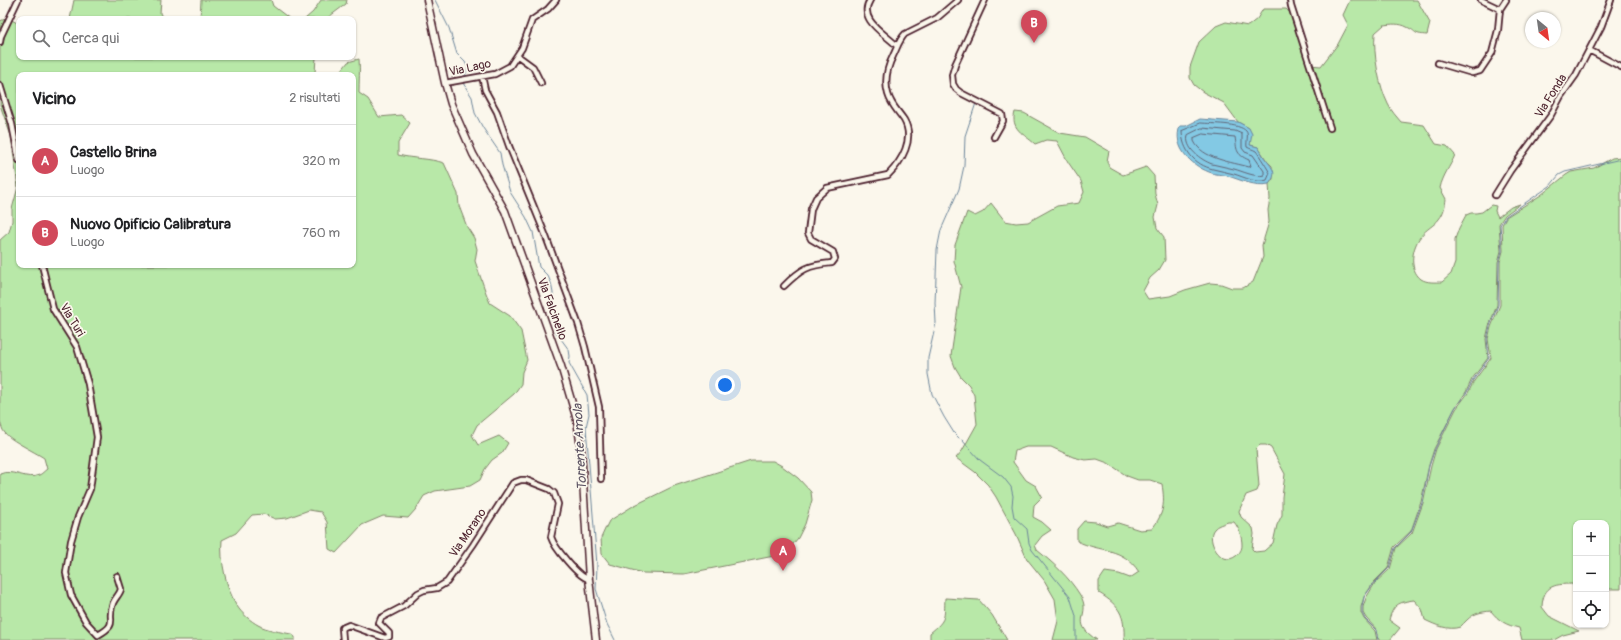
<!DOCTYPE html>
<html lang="it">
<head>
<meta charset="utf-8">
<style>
  :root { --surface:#fff; --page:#f6f6f6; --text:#202124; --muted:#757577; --line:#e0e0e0; --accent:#d1495b }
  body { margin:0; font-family:Pangolin,sans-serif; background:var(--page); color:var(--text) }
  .controls { position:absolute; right:12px; bottom:12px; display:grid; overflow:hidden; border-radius:8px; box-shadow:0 1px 3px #0004 }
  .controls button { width:36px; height:36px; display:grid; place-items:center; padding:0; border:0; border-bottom:1px solid var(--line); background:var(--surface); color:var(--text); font:20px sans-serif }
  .compass { position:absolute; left:1525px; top:12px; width:36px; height:36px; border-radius:50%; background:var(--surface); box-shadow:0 1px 3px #0004; rotate:151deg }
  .you { position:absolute; left:725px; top:385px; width:14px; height:14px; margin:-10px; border:3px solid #fff; border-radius:50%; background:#1a73e8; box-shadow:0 0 0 6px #1a73e833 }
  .badge { display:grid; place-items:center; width:26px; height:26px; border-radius:50%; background:var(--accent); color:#fff; font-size:13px; font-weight:700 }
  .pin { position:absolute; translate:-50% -33px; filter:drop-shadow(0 1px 2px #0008) }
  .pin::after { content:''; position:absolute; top:21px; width:14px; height:12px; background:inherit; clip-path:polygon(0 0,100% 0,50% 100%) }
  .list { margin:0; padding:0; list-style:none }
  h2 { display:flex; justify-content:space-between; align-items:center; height:52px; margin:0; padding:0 16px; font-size:17px }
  h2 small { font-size:13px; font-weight:400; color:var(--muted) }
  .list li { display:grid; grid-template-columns:26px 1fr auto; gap:12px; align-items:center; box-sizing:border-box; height:72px; padding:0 16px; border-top:1px solid var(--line) }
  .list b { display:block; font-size:15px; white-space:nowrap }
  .list p { margin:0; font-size:13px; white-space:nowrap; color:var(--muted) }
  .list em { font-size:13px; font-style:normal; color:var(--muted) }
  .icon { flex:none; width:22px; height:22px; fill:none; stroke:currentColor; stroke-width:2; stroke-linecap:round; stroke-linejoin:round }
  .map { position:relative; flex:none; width:1621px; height:640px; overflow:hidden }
  .search { position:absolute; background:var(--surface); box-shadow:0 1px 3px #0004; left:16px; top:16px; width:340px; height:44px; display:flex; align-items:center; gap:10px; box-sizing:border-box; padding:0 14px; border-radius:8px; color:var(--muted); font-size:15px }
  .panel { position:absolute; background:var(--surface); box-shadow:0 1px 3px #0004; left:16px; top:72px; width:340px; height:196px; border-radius:8px }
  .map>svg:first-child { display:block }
  .green { fill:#b8e8a8; stroke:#81846a; fill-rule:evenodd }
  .water { fill:#83c9e4; stroke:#6c859a }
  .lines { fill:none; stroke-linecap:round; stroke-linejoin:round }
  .shore { stroke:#616375; stroke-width:1 }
  .stream { stroke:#6c859a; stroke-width:1 }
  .street-casing { stroke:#4a1f2b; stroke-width:8 }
  .secondary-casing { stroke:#4a1f2b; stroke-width:9 }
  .street { stroke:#fbf7ec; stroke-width:4.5 }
  .secondary { stroke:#fbf7ec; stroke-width:6 }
  .labels { text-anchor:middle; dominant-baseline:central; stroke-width:3.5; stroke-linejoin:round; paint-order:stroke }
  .street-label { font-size:12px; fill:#4a1f2b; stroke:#fbf7ec }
  .water-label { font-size:13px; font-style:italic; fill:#5b5262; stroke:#fbf7ec }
</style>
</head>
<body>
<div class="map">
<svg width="1621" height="640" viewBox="0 0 1621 640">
  <rect width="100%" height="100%" fill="#fbf7ec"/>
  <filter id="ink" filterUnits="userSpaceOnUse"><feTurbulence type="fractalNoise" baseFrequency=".025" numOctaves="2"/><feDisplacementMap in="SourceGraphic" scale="8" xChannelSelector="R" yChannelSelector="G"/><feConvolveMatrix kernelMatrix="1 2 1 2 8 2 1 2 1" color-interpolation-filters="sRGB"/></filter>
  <g filter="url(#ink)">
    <path class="green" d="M74 0H161L160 13 163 19H70Z
      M201 0H271L273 6 290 19H200Z
      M321 0H347L346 4 326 19H305L313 12Z
      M1350 0H1417L1430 23 1427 35C1412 34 1418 32 1407 27 1400 23 1391 24 1384 25L1375 33C1373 54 1379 86 1388 104 1391 111 1397 117 1401 122L1424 125 1436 144 1447 146 1455 155C1450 167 1443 175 1440 188L1446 199C1445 206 1444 213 1439 219 1435 225 1426 229 1421 236 1412 247 1408 269 1421 279 1427 283 1435 282 1442 282L1451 274 1455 263V239L1459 228 1466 215 1471 213H1476L1482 212 1491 205 1496 206 1495 211 1498 217 1511 207 1520 204 1505 215 1499 224 1501 251 1498 262 1497 305 1489 326 1486 339 1488 358 1472 379 1466 392 1455 408 1434 449 1429 465 1421 502 1411 531 1394 547 1388 568 1374 582 1364 597 1361 607V613L1364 619 1375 631 1377 640H1124C1125 615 1120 606 1099 593V581L1105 572 1119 574 1130 578 1139 572C1122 546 1101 553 1077 541V529L1084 521 1096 522 1107 526 1118 523 1140 530 1152 529C1164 513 1165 504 1162 484L1150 480H1138L1127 476 1108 463 1097 459 1085 460 1073 457 1051 447H1026L1015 451 1013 462 1026 480 1036 486 1042 497 1034 505 1033 517 1042 522 1051 530 1042 536 1035 545 1037 550C1053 563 1069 577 1080 595 1093 615 1068 621 1097 640H1053L1058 621 1055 599 1044 580 1027 559 1016 534 996 497 988 485 975 472 956 458 962 451 977 424 974 395 969 385 961 377 955 367 951 356 961 287 954 261 955 245 967 212 975 216 983 212 991 203 1005 221 1016 223 1028 222 1057 206 1079 203 1084 192 1081 181 1068 162 1057 141 1046 140 1035 144C1024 134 1010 129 1015 112L1024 113 1060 133 1085 137 1109 151 1107 161 1109 167 1123 175 1146 167 1154 176 1155 194 1158 205 1155 217 1157 228 1164 237 1165 260 1159 270 1150 278 1143 291 1148 299 1170 296 1185 290 1210 283 1221 284 1232 288H1243L1253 282 1263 257 1262 245 1269 222 1268 210 1270 199 1269 184 1273 179 1272 166 1267 161 1258 147 1250 145 1249 128 1238 122 1224 103 1203 92 1194 85 1190 78V67L1199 42 1216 26 1226 22 1248 26 1257 19 1263 9H1286L1294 16 1304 56 1310 65 1321 66 1338 44 1348 25 1343 15ZM1260 445H1266L1271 448 1285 474 1282 497V515L1277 525 1273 543 1264 551 1255 552 1252 549 1254 534 1253 528 1241 517 1239 511 1246 495 1257 491 1259 486 1256 449ZM1228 522H1234C1239 528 1242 537 1242 545 1242 549 1240 553 1236 556 1221 568 1205 539 1214 529 1217 525 1223 524 1228 522Z
      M8 18 19 24V57H316L315 73 316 75H19V265H353V75H338L348 62 359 59C360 70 359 81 359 93L368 99 379 117 401 115 410 123 398 143V155C414 159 429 158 444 163L458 194 459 206 467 227 474 238 477 249 475 261 486 293 490 303 510 316 521 331 527 360 522 372 521 384 514 394 477 425 472 435 478 445 499 436 508 443 502 453 492 460 485 469 480 480 470 486 435 491 424 496 416 509 408 518 383 516 362 525 336 553 329 549 327 522 321 512 309 510 287 518 275 519 264 514 252 515 236 533 222 540C220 561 226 588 237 606 242 614 251 621 258 625 267 630 281 632 291 634L295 637V640H0V474C12 468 27 481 39 475 42 474 44 471 47 469L44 458C35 452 10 440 5 433 2 430 1 425 0 421V240L9 232 12 221V209L18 187 11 136 0 105V21Z
      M1621 157V589H1606V523H1576V584C1556 584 1543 584 1542 607L1549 616 1579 631 1563 635 1554 640H1522L1519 628C1506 625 1499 621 1491 611 1481 612 1474 613 1467 620 1465 622 1462 625 1460 627 1449 631 1435 625 1425 620L1422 609 1414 600C1398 602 1393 605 1389 620L1400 628 1390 640H1379L1377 630 1366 618 1363 613V607L1366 598 1375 583 1390 569 1396 548 1412 533 1423 503 1431 466 1436 449 1456 409 1468 393 1474 381 1491 358 1488 339 1491 327 1500 305V262L1503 251 1502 225 1506 217 1541 195 1566 175 1571 172 1594 168 1612 158Z
      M751 461H773L782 466 798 478 811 492 812 500 805 524 798 538 789 549 774 556 684 574 643 573 610 564 602 554 601 538 606 527 609 521 633 506 674 486Z
      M945 598 979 600 992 615 1007 640H930V633C947 619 944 618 945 598Z"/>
    <path class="water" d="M1200 119 1238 122 1249 128 1252 134 1250 145 1258 147C1261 151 1263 157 1267 161 1274 170 1277 174 1269 184 1255 187 1241 180 1228 176 1222 174 1215 175 1209 172 1191 165 1172 147 1180 126H1186Z"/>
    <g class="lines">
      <path class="shore" d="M1201 123C1212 124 1239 123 1246 131 1249 134 1246 142 1247 147 1250 149 1253 149 1256 151 1258 153 1269 171 1270 173L1267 180C1257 184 1244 177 1234 174 1227 172 1220 171 1213 169 1195 165 1182 150 1182 131Z
        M1202 128 1235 131 1242 134V148L1245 152 1253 155 1264 171V175C1256 178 1242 171 1234 169 1227 167 1219 166 1212 164 1201 160 1184 148 1188 135Z
        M1203 134 1235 137C1237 149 1235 154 1249 160L1251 166 1249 167C1232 162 1202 159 1194 141V138Z"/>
      <path class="stream" d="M435 0 449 28 457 54 465 62 468 68 464 78
        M8 16 15 0
        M464 81 463 83 472 97 475 113 483 128 500 153 502 165 510 192 526 217 533 232 539 267 548 276 551 283 553 293 552 318 556 332 569 350 570 356 569 363 587 395 589 414 586 427 597 565 596 589 607 624 615 640
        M959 438 954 433 944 417 932 394 928 374V358L936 323 935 303 937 250 941 230 959 189 964 166 965 136 976 103
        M962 440 980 460 1003 477 1011 487 1013 496 1012 506 1014 517 1027 529 1029 543 1032 550 1070 597 1076 616V640
        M1378 640 1376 630 1365 619 1362 613V607L1364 597 1375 582 1389 568 1395 548 1411 532 1422 503 1429 466 1435 449 1455 408 1467 392 1473 380 1489 358 1487 339 1490 326 1498 305 1499 262 1502 251 1500 225 1506 216 1550 186 1559 175 1565 172 1621 159"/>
      <defs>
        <path id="street" d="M870 0C857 20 886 34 897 46
          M985 0 955 65 952 75 953 84 956 89 961 93 1002 114 1003 121 994 137
          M1290 0 1291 6 1330 128
          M1481 0 1500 9
          M0 42 1 36 18 0
          M1589 50 1621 67
          M518 56 533 67 541 83
          M1438 63 1472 73 1480 71 1492 53 1498 30 1500 9 1506 0
          M482 76 485 90 497 112 509 146 545 234 578 323 585 347 599 407 601 479
          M445 83 495 74 510 66 522 48 532 20 548 9 556 0
          M0 85 12 124 19 160
          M1495 195 1510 171 1551 115 1561 96 1576 75 1601 27 1611 0
          M42 265 53 309 77 347 88 384 97 437 90 489 78 517 71 541 66 573 71 595 86 622 98 635
          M784 286C801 269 808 265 832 263L835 259 833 252 811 239 808 233 811 209 816 198 827 188 888 175C902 161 915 139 904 120 898 111 891 105 888 94 884 80 887 68 893 56 897 48 899 40 905 34L937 18 958 0
          M98 635C120 623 106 621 113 603 115 598 120 594 121 589L117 576
          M343 640 342 628 349 625 385 638 389 637V633L379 623 381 618 404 606 418 593 424 590 437 588 447 582 473 545 513 483 521 480H526L549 489 554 493 558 504 551 537C554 547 579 578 589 579"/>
        <path id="secondary" d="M427 0 445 83 451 104 473 154 505 211 561 366 577 420 581 448 589 579 596 640"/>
      </defs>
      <use href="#street" class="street-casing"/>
      <use href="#secondary" class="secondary-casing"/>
      <use href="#street" class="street"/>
      <use href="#secondary" class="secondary"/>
    </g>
  </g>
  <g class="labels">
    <g class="street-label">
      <text transform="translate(470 68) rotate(-12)">Via Lago</text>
      <text transform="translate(1551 96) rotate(-58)">Via Fonda</text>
      <text transform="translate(552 309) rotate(70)">Via Falcinello</text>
      <text transform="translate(72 320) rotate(59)">Via Turi</text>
      <text transform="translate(468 533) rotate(-56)">Via Morano</text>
    </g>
    <g class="water-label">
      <text transform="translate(580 447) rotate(-93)">Torrente Amola</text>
    </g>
  </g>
</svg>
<div class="controls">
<button>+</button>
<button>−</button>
<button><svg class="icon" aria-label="locate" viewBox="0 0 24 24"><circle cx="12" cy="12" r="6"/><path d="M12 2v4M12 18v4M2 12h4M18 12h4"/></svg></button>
</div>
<svg class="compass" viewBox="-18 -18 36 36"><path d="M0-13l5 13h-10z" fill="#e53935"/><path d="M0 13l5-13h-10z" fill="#757577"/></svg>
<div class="you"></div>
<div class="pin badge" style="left:783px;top:571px">A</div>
<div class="pin badge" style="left:1034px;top:43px">B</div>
<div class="search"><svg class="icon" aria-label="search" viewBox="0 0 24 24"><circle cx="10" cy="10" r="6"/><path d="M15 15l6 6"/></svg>Cerca qui</div>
<section class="panel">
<h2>Vicino<small>2 risultati</small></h2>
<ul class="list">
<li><span class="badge">A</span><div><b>Castello Brina</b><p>Luogo</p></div><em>320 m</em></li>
<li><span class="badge">B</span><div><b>Nuovo Opificio Calibratura</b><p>Luogo</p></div><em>760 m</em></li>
</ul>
</section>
</div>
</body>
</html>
